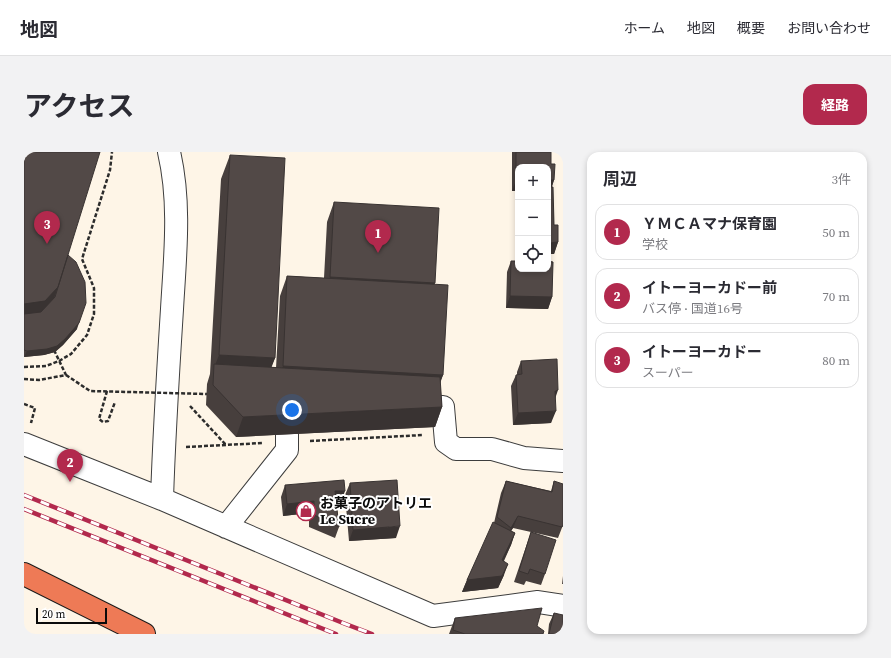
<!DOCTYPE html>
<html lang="ja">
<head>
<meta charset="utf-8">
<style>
  :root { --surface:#fff; --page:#f2f2f3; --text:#2b2b33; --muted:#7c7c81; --line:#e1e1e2; --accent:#b2294d }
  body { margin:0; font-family:"Source Serif 4","Noto Sans JP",serif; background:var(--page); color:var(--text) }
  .controls { position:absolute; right:12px; top:12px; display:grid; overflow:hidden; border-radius:8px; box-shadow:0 2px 6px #0003 }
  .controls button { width:36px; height:36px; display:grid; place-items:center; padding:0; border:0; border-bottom:1px solid var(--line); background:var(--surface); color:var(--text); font:20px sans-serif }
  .scale { position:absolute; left:12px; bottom:10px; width:71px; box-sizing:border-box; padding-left:4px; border:2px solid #0a0a0a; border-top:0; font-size:11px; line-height:14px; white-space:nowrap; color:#0a0a0a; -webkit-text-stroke:3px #fff; paint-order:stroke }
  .you { position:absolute; left:268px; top:258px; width:14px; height:14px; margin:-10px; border:3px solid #fff; border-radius:50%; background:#1a73e8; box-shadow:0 0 0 6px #1a73e833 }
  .badge { display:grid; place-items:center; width:26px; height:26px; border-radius:50%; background:var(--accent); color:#fff; font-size:13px; font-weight:700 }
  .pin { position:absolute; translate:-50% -33px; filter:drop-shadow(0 1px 2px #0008) }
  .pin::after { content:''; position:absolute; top:21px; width:14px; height:12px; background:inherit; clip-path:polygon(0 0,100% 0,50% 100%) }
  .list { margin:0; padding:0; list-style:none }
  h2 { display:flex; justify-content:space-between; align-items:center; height:52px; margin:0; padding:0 16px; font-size:17px }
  h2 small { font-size:13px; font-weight:400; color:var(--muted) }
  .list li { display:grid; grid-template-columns:26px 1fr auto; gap:12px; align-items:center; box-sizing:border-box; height:56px; margin:0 8px 8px; padding:0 8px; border:1px solid var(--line); border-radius:12px }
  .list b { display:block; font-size:15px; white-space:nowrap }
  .list p { margin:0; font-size:13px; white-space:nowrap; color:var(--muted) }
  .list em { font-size:13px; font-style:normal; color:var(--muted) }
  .icon { flex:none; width:22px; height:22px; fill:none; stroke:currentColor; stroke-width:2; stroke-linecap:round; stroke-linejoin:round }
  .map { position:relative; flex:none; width:539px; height:482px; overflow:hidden; border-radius:12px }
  header { display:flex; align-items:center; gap:24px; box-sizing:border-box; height:56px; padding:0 20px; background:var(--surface); border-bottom:1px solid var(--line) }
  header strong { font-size:19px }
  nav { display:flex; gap:22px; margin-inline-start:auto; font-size:14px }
  .intro { display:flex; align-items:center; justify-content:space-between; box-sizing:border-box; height:96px; padding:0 24px }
  h1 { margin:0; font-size:28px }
  .button { padding:10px 18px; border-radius:12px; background:var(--accent); color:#fff; font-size:14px; font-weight:700 }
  main { display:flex; gap:24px; padding:0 24px }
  aside { flex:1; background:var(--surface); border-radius:12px; box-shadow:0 2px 6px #0003 }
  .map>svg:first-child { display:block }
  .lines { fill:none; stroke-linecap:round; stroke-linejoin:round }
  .minor-casing { stroke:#3d3d3d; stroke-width:24 }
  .highway-casing { stroke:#1b1b1b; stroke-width:24 }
  .path { stroke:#2c2c2c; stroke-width:2.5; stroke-dasharray:4 2; stroke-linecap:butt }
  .minor { stroke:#fff; stroke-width:22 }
  .highway { stroke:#ee7a56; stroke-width:22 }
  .rail-casing { stroke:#b2294d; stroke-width:4.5 }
  .rail { stroke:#fff; stroke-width:3; stroke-dasharray:9; stroke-linecap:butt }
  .path-bridge { stroke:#2c2c2c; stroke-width:2.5; stroke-dasharray:4 2; stroke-linecap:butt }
  .wall { fill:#473f3d }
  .shaded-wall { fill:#393332 }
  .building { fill:#524947; stroke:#393332 }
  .labels { text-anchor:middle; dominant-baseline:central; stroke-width:4; stroke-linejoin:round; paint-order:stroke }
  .poi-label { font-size:14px; font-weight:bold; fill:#0a0a0a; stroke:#fff; text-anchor:start }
</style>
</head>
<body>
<header>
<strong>地図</strong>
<nav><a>ホーム</a><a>地図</a><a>概要</a><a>お問い合わせ</a></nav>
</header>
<div class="intro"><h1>アクセス</h1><a class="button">経路</a></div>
<main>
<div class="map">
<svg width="539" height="482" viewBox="0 0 539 482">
  <rect width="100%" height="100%" fill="#fef5e7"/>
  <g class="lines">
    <defs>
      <path id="minor" d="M419 255 422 290 432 297H468L500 306 539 309
        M0 292 138 347 409 464 514 450 539 454
        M138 347C140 284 144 220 148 157 151 105 157 51 145 0
        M202 375 263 298V282"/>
      <path id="highway" d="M0 422 120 482"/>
    </defs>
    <use href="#minor" class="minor-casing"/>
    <use href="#highway" class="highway-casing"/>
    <path class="path" d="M0 215 22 214 35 209 47 202 63 183 70 162V136L58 107 86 18 88 0
      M0 227 15 228 42 223 30 198
      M83 239 75 267 79 270 84 269 91 250
      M0 252 11 256 7 271
      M166 254 202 293
      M286 289 399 283
      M162 295 239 291"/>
    <use href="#minor" class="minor"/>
    <use href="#highway" class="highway"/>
    <defs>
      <path id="rail" d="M0 343 319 471 348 482
        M0 357 312 482"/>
    </defs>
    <use href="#rail" class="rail-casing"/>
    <use href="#rail" class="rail"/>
    <path class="path-bridge" d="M42 223 66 239 183 242"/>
  </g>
  <path class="wall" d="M0 0 44 103 53 177 39 193 31 200 20 203 0 205Z
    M488 0H527V12L530 28 528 35 530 73 534 90 530 102 524 15 494 39H488Z
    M206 3 251 206 247 215 252 216 256 144 263 124 300 126 303 70 310 50 411 131 410 132 419 223 416 230 418 255 411 275 212 285 182 253 183 232 186 222 197 27Z
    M487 109 528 145 524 157 482 156 483 120Z
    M497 209 531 247 527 271 489 273 487 234 492 223H493V220Z
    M482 329 527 339 530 329 539 373 534 386 489 376 487 379 491 381 487 393 480 409V423L474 436 438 440 443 428 470 371 477 341Z
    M326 331 372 386 325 389 321 343Z
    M261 333 317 350H312L315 375 311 386 285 375V361L259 364 257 345Z
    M507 380 521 422 517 433 502 429 500 433 490 430Z
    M539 424V432H538Z
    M530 461 539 482H524L525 472Z
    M431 466 513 474 519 482H425Z"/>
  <path class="shaded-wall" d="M492 28H494V39H488Z
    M524 28H530L526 39H524Z
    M534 90 530 102H524V91Z
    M306 125 411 131 404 150 299 145Z
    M34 135 28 151 15 166 0 168V152Z
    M486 144 528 145 524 157 482 156Z
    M55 171 53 177 39 193 31 200 20 203 0 205 3 199Z
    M195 203 251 206 242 230 190 216Z
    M259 214 419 223 412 243 251 234Z
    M534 238 530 250 531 239Z
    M418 255 411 275 212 285 219 265Z
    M532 259 527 271 489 273 494 261Z
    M311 339H321L317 350H307Z
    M290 349 285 361 259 364 263 352Z
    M494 364 489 376 482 387 487 376Z
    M376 374 372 386 325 389 329 378Z
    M491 381 487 393 474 420 478 408Z
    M484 412 480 423 474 436 438 440 443 428Z"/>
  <path class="building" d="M0 0H76L34 135 21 149 0 152Z
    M492 0H527V12H531L530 28H524V15H494V28H492Z
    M206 3 261 6 251 206 195 203Z
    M524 35H529L530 73H534V90L524 91Z
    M310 50 415 56 411 131 306 125Z
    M44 103 52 110 61 130 62 151 55 171 41 187 33 194 23 197 3 199 0 198V162L17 160 31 145Z
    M487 109H494V117H524V109L529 110 528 145 486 144Z
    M263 124 424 133 419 223 259 214Z
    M533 207 534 238 531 239 532 259 494 261 492 223 498 222 497 209Z
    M190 212 416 225 418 255 219 265 189 233Z
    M320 328 321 339H311L315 375 290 363V349L263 352 261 333Z
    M373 328 376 374 329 378 326 331Z
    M482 329 528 340 530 329 539 332V373L538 375 494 364 487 376 473 365Z
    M469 370 491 381 478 408 484 412 478 424 443 428Z
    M507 380 532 388 521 422 506 417 504 422 495 419Z
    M518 456 513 474 520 479 519 482H441L429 478 431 466Z
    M530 461 539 463V482H525Z"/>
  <defs>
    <symbol id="shop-ring" viewBox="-11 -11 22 22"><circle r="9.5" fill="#fff" stroke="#b2294d" stroke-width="1.5"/><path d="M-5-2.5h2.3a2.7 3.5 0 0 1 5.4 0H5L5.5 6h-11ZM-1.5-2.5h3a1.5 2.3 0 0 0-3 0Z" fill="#b2294d"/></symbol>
  </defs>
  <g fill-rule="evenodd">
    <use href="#shop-ring" x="271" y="348" width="22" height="22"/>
  </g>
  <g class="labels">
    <g class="poi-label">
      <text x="296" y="351">お菓子のアトリエ<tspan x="296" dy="16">Le Sucre</tspan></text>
    </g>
  </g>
</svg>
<div class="controls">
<button>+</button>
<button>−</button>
<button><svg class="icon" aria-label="locate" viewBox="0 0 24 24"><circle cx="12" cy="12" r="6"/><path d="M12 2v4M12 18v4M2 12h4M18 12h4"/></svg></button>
</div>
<div class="scale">20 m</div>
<div class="you"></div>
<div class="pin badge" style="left:354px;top:101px">1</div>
<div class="pin badge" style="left:46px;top:330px">2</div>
<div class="pin badge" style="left:23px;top:92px">3</div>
</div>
<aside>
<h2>周辺<small>3件</small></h2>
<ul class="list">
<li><span class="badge">1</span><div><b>ＹＭＣＡマナ保育園</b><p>学校</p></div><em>50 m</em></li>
<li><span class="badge">2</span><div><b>イトーヨーカドー前</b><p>バス停 · 国道16号</p></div><em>70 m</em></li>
<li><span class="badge">3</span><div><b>イトーヨーカドー</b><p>スーパー</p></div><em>80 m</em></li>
</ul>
</aside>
</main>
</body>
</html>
